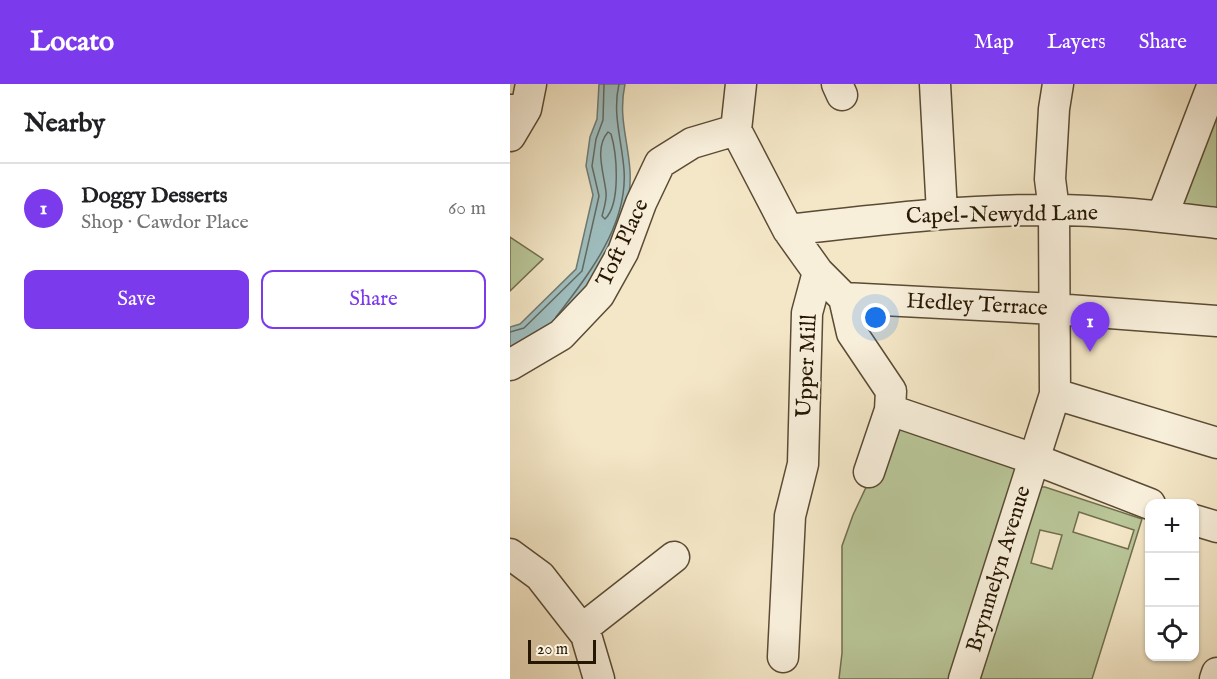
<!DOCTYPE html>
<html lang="en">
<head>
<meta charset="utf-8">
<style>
  :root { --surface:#fff; --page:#f6f6f6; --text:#202124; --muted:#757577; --line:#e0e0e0; --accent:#7c3aed }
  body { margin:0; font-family:"IM FELL English",serif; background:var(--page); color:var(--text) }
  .controls { position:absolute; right:18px; bottom:18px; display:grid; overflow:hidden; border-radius:12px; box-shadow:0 2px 4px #0004 }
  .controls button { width:54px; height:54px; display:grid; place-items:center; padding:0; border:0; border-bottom:2px solid var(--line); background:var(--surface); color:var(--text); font:30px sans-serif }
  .scale { position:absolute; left:18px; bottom:15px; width:68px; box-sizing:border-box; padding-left:6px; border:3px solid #261703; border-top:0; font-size:16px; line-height:21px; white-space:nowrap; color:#261703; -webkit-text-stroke:4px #f8efdb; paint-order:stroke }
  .you { position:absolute; left:366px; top:234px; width:21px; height:21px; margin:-15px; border:4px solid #fff; border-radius:50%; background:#1a73e8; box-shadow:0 0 0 9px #1a73e833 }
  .badge { display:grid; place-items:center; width:39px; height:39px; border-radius:50%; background:var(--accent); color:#fff; font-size:20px; font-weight:700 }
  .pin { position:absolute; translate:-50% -50px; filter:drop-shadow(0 2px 3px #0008) }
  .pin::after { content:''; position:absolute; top:32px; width:21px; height:18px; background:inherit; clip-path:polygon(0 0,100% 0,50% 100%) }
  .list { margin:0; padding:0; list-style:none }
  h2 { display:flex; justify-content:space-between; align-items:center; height:78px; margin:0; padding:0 24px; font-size:26px }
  h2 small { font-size:20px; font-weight:400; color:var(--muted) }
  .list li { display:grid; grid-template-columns:39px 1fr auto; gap:18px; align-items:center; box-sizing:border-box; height:90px; padding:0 24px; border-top:2px solid var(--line) }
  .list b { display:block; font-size:22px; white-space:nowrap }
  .list p { margin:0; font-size:20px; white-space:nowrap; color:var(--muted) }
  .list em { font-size:20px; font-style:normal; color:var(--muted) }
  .actions { display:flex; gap:12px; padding:18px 24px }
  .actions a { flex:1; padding:14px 0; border:2px solid var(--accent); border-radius:12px; text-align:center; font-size:21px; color:var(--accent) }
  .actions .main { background:var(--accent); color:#fff }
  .icon { flex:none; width:33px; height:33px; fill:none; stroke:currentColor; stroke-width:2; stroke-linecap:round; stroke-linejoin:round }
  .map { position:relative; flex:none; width:707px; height:595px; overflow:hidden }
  header { display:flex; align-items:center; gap:36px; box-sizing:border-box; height:84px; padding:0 30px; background:var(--accent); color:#fff }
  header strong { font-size:28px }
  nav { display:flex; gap:33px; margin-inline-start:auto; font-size:21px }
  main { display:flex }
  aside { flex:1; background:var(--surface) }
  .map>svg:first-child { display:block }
  .green { fill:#b9c698; stroke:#706e4e; stroke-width:1.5; fill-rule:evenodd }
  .water { fill:#9fbebf; stroke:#6f7b74; stroke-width:1.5 }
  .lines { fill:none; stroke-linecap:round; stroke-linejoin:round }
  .shore { stroke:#626a61; stroke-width:1.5 }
  .minor-casing { stroke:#5a4b34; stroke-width:33 }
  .minor { stroke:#f8efdb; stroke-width:30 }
  .labels { text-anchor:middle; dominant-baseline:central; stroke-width:5; stroke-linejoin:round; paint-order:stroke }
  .street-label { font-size:22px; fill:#261703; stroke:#f8efdb }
</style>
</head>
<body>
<header>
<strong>Locato</strong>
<nav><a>Map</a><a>Layers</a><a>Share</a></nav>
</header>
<main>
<aside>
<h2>Nearby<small></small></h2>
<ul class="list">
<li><span class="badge">1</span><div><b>Doggy Desserts</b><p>Shop · Cawdor Place</p></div><em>60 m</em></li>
</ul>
<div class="actions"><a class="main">Save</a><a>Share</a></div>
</aside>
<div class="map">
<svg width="707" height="595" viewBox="0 0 707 595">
  <rect width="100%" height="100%" fill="#f4e7c7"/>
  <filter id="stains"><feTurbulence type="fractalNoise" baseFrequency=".00333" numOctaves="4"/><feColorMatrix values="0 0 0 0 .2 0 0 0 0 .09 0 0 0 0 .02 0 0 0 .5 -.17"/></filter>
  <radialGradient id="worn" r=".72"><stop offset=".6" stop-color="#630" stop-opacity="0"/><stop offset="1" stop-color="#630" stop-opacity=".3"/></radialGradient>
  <path class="green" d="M707 13V131L664 120Z
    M0 153 33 175 0 207Z
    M383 339 510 375 442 595H329L332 569V462L343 431 373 367Z
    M530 403H535L632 435 582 595H470L506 475ZM569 428 624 446 618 465 563 448ZM530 446 552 451 542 485 521 479Z"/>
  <path class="water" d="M89 0H115C108 33 118 55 120 87 123 138 91 186 60 224 55 231 50 239 43 245 31 256 14 264 0 272V243L10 240 66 185 83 111 76 82 80 53 87 35Z"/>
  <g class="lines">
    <path class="shore" d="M98 48 101 50C107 70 111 120 95 135L92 132C94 124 97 116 96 108 94 89 84 64 98 48Z
      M46 233C78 192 118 141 114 86 112 57 102 30 109 0
      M0 248 14 244 72 187 89 112 82 82 86 55 93 36 94 0"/>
    <defs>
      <path id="minor" d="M327 0 332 11
        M425 0 432 129
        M0 26 16 25 21 0
        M226 46 278 146 308 188 297 229 293 380 280 432 273 573
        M226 46 231 0
        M0 52 16 25
        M652 133 703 0
        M278 146C366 136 454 125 543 126 597 126 653 133 707 139
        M308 188 334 214 545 225 707 237
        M334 214 342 249 381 307 380 326 359 388
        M0 281 51 251 89 211 113 168 131 119 150 79 182 59 226 46
        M545 310 707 359
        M380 326 524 375 640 420
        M684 436 707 443
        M0 470 30 492 76 551 89 595
        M72 545 164 473
        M454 595 545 310 544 126 540 95 544 25 548 0
        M705 595 707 589"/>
    </defs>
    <use href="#minor" class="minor-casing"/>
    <use href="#minor" class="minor"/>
  </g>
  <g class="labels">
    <g class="street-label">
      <text transform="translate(492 131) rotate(-1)">Capel-Newydd Lane</text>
      <text transform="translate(113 159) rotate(-65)">Toft Place</text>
      <text transform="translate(467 221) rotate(3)">Hedley Terrace</text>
      <text transform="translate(297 282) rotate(-87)">Upper Mill</text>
      <text transform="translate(489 485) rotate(-73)">Brynmelyn Avenue</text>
    </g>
  </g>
  <rect width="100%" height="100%" filter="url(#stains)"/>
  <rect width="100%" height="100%" fill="url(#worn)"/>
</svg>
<div class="controls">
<button>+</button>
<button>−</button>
<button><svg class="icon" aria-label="locate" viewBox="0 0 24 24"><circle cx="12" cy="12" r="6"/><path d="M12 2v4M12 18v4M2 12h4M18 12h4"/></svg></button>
</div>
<div class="scale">20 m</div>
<div class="you"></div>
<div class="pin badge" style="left:580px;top:268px">1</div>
</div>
</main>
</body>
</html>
